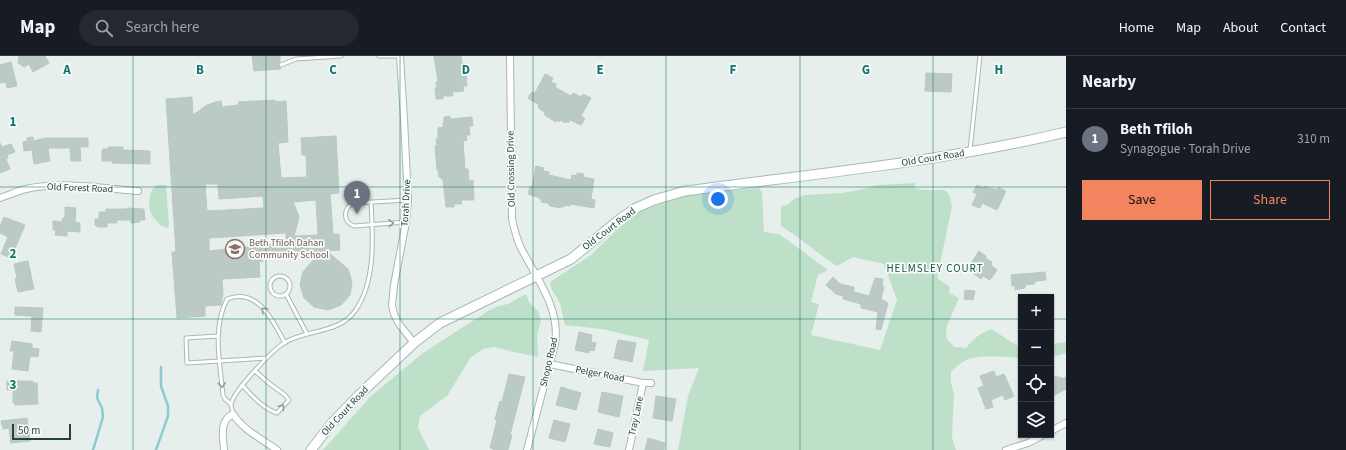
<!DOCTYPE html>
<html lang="en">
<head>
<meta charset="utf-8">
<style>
  :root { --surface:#171b24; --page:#242831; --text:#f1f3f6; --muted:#9ea1a6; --line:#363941; --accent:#f4845f }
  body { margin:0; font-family:"Source Sans 3",sans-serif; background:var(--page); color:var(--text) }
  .controls { position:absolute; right:12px; bottom:12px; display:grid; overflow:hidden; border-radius:0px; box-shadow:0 1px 3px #0004 }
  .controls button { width:36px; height:36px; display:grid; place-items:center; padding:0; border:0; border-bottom:1px solid var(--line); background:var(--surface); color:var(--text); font:20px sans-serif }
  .scale { position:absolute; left:12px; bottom:10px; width:59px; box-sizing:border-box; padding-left:4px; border:2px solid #24423a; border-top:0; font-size:11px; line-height:14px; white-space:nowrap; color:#24423a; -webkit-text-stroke:3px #f7fbf9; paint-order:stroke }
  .you { position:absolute; left:718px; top:143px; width:14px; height:14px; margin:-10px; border:3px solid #fff; border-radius:50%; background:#1a73e8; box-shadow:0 0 0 6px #1a73e833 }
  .badge { display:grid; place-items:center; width:26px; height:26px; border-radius:50%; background:var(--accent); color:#fff; font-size:13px; font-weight:700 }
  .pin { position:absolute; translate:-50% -33px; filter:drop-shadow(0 1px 2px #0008) }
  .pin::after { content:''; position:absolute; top:21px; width:14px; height:12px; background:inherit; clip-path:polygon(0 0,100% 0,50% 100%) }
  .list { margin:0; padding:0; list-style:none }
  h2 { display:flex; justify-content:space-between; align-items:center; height:52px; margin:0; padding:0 16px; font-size:17px }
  h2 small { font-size:13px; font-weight:400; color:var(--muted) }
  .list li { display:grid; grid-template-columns:26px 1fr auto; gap:12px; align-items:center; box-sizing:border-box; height:60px; padding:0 16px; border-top:1px solid var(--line) }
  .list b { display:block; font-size:15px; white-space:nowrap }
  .list p { margin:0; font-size:13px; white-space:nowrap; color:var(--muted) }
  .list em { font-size:13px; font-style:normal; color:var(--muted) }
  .actions { display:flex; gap:8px; padding:12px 16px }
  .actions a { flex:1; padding:9px 0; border:1px solid var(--accent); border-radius:0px; text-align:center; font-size:14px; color:var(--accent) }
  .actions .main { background:var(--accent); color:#111 }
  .icon { flex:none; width:22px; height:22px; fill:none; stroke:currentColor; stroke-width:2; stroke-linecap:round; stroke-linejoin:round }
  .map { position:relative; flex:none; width:1066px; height:394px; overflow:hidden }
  header { display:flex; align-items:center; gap:24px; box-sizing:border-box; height:56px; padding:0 20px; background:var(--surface); border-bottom:1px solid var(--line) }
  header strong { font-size:19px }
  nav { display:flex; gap:22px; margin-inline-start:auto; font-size:14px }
  .search { width:280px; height:36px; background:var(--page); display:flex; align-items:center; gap:10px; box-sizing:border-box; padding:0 14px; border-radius:22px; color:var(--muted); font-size:15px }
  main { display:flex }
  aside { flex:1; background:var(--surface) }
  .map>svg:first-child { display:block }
  .green { fill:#bfe0c8 }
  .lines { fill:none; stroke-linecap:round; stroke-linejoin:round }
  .stream { stroke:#8ec9d4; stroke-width:2.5 }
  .building { fill:#bbcac4; stroke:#b8c9c2; fill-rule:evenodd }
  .lane-casing { stroke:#a8b8b2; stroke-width:5 }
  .street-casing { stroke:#a8b8b2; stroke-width:8 }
  .secondary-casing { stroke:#a4bbb3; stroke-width:11 }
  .lane { stroke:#fff; stroke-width:3 }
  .street { stroke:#fff; stroke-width:6 }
  .secondary { stroke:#fff; stroke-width:9 }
  .oneway { stroke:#92a09c }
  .grid { fill:none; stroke:#0f766e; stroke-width:1; stroke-opacity:0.55 }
  .labels { text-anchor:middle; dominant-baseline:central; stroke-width:3.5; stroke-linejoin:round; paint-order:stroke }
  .street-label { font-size:10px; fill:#24423a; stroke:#f7fbf9 }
  .education-label { font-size:10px; fill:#785e54; stroke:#f7fbf9; text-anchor:start }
  .neighbourhood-label { font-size:11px; letter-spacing:1px; fill:#1f5548; stroke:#f7fbf9 }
  .grid-label { font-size:13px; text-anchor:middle; font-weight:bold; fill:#0f766e; stroke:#f7fbf9; stroke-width:3.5; stroke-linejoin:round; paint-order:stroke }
</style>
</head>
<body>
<header>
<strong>Map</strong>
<div class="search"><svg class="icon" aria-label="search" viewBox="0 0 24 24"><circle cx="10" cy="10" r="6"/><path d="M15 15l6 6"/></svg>Search here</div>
<nav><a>Home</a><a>Map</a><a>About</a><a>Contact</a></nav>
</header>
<main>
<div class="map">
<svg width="1066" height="394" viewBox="0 0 1066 394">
  <rect width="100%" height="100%" fill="#e6efeb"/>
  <path class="green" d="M915 127V132C919 133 924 134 928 134 943 134 949 130 952 150L937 222 950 231 949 237 959 242 946 272 947 283 954 291 966 292C974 282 980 277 992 273L1011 286 1021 291V302C1004 301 986 298 969 303 962 305 956 311 951 316V327L954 338 952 382 956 394H678L688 340 699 312 643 315 649 284 602 273 565 269 560 247 552 234 550 226 591 199 629 162 648 152 689 139 759 132 762 136 764 176 779 178 828 214 818 219 811 246 819 248 811 279 880 294 897 244 884 208 853 201 837 210C817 198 801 182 781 170V150L787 149 794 143 805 139 842 137 859 134 877 129Z
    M157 129H166L169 168 168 172 161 170C151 159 147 155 150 140 151 135 153 132 157 129Z
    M526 238 529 246 538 255 541 265 537 278 538 301 514 296 494 291 483 293 471 301 447 340 420 360 418 372 429 394H323L371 340 423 297 488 255 498 250 508 248Z
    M1066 286V297L1051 301V288Z"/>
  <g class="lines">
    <path class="stream" d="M93 394 103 361 102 352 97 342 98 334
      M156 394 168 360V350L161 330V311"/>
  </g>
  <path class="building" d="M19 0H45L49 7 33 16 29 8 24 11 18 7Z
    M252 0H280V6L278 9 281 13 254 15Z
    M434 0H461L462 7H465L466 12 467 30H463L464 35 452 36 453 40H443V43H436L435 32H437L436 26 438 25Z
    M11 6 17 30 7 32 6 26 0 27V9Z
    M926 17 952 18 951 36 925 35Z
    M545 18 553 22 551 26 556 28 555 31 567 38 571 40 573 37 581 41 583 38 591 42 581 60 585 63 581 69 570 64 568 67 566 65 565 67 560 64 559 66 557 64 556 66 546 60 544 58 545 56 539 53 540 52 538 51 539 49 528 42 532 36 535 37Z
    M192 41 193 59 207 49 216 46 221 45 222 51 239 49 238 46 275 44V46L286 45 288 86 278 87 281 122 307 121 306 99H302L301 82 336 80 339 137 330 138 333 178H339L340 194 327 195 348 213 352 226 350 239 341 249 328 254 314 251 304 242 300 229 303 216 313 204V195L262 198 263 205 259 206 260 221 222 223 223 237 221 249 205 250V260L177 262 172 196H176L166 43ZM205 128H218L219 143 263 140 264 152 207 155ZM316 144 318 179 294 180 299 162 298 158 293 146ZM286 177V187L209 195V182Z
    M450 60V63L472 61 473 70H469L470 79H466L467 84 463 85 465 113H468L469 125 473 124 474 144H461L462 148H454V151H446L443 123H441V121H439L438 114H437L435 90 437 89 436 83H438V72L443 71 444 61Z
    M33 81V85L46 82H88V91H80L81 105H71L70 92H49L48 94 50 105 34 108 32 94 24 95 23 86 27 85V82Z
    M0 87 2 91 11 88 15 96 7 99 8 102 6 103 10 113 0 117Z
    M108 91H123V94L150 95V108L112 107V105H102V95L103 93H108Z
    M536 110 544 112 543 115 549 116V119L571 124 572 119 577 120V117L584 118 583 121 594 123 591 143 595 144 594 152 570 148V150L564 149V151L561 150V152L550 150 548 148V147L541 146 542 144 540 143V142L528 138 530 131H532Z
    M977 129 983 132 984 130 997 134 998 131 1006 135 997 154 982 147 980 152 972 149 977 138 973 136Z
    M65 151 76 152 75 166 80 167V176L67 175V180L55 179 56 174H53V165L62 166 63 162H65Z
    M127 152 144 153 145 164H139L140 166 131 167V164H117V167H107V171H98L95 169V163H99V156H106V153H127Z
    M4 161 25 169 11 202 1 198 8 181 0 177V170Z
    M979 195 986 200 985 202 992 206 991 209 997 214 990 224 983 220 981 223 967 213Z
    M28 205 34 233 18 236 15 223 17 222 14 208Z
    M1045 216 1046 224 1036 225 1034 228 1025 229V232L1015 234V229L1012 230 1011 219Z
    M833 221 840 228 854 231V236L869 240 875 222 883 223 882 229 884 231 881 243 888 247 881 274 876 273 878 256 861 252V248L843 243V240L836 238 826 229Z
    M965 234 975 235 973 244 964 243Z
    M15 251 43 252 41 276 31 275 32 260 15 259Z
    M579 276 592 279 591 286 596 287 594 295 589 294V297L575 294Z
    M618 284 636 287 632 306 614 302Z
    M12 285 32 288V292L39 293 38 301 30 300 28 315 12 313 14 295H10Z
    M994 315 996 321 1004 318 1014 340 1005 344 1003 339 991 344 993 351 986 353 978 332 984 330 980 320Z
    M509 318 525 321 510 379H512L508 394H496L490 392 497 364 495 363 500 345 502 346Z
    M1057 320 1059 322 1061 321 1062 323 1066 321V333L1051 341V323Z
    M7 325H33V327H37L38 348 15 349V347H13V334H7Z
    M561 331 581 337 576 354 556 349Z
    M602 336 623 340 619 361 598 356Z
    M656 340 676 343 672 365 653 362Z
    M27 362 30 385 11 387 9 372 3 373 1 365Z
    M554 364 570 368 565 386 549 382Z
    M598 373 613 377 610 391 594 388Z
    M648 382 665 387 664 394H645Z"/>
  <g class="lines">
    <defs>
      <path id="lane" d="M379 0H397
        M281 9 296 3 341 0
        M970 94 980 0
        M406 166 354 170C342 166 343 150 355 147L408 144
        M270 230a10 10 0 1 1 20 0a10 10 0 1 1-20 0Z
        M286 238 307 278
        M218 280 186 282 187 307 266 302
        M242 329C252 340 264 353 277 357L289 344 285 339 270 328 255 315
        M231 348 225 343 223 339C220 308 212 272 227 243 258 231 273 265 285 287
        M233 358C233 355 231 351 231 349 232 336 273 294 284 287 306 273 339 278 355 255 376 226 373 180 371 146"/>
      <path id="street" d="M400 0 404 63 408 144 406 166 394 229 392 249 394 258 399 268 414 287
        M510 0 512 163C514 172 516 181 520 190 535 220 561 252 555 288L527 394
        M0 142C9 139 17 135 26 133 62 125 102 132 138 135
        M550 308 643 327H651
        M1051 375 1066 367
        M224 394C223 380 219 365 233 358 243 374 262 383 277 394
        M629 394 643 327
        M1006 394 1028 387 1043 379"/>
      <path id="secondary" d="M311 394 331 368 359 339 414 287 440 267 571 203 620 163 636 152 654 144 685 135C813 118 941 106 1066 76"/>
    </defs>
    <use href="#lane" class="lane-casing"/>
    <use href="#street" class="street-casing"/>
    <use href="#secondary" class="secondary-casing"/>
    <use href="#lane" class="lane"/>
    <use href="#street" class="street"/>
    <use href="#secondary" class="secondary"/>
  </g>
  <defs><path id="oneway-chevron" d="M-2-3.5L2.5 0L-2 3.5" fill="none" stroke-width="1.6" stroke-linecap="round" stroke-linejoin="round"/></defs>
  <g class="oneway">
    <use href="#oneway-chevron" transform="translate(391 167) rotate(-4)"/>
    <use href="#oneway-chevron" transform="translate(264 254) rotate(-134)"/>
    <use href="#oneway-chevron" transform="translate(222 329) rotate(84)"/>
    <use href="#oneway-chevron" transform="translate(282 351) rotate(-49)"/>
  </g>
  <path class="grid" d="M133 0V394M266 0V394M400 0V394M533 0V394M666 0V394M800 0V394M933 0V394M0 131H1066M0 263H1021M1051 263H1066"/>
  <defs>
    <symbol id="school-ring" viewBox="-11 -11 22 22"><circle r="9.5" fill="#f7fbf9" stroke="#8d6e63" stroke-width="1.5"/><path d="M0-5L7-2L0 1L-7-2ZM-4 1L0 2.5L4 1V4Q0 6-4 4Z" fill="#8d6e63"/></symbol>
  </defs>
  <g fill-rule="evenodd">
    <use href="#school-ring" x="224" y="182" width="22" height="22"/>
  </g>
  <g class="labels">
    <g class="street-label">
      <text transform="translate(933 102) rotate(-9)">Old Court Road</text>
      <text transform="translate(511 113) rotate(-91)">Old Crossing Drive</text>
      <text transform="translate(80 132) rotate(2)">Old Forest Road</text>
      <text transform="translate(406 147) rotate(-87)">Torah Drive</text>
      <text transform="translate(609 173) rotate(-37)">Old Court Road</text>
      <text transform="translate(549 306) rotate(-77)">Shopo Road</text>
      <text transform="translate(600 318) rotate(11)">Pelger Road</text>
      <text transform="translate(345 355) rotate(-47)">Old Court Road</text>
      <text transform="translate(636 360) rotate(-78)">Tray Lane</text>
    </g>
    <g class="education-label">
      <text x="249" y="187">Beth Tfiloh Dahan<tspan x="249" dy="12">Community School</tspan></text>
    </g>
    <g class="neighbourhood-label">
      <text x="935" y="212">HELMSLEY COURT</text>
    </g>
  </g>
  <g class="grid-label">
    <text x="67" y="18">A</text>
    <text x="200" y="18">B</text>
    <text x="333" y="18">C</text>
    <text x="466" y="18">D</text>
    <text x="600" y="18">E</text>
    <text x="733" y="18">F</text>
    <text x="866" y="18">G</text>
    <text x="999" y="18">H</text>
    <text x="13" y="70">1</text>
    <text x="13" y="202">2</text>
    <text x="13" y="333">3</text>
  </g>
</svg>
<div class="controls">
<button>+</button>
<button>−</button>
<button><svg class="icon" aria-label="locate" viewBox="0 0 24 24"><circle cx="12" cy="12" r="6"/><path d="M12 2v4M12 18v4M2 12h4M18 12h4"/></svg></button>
<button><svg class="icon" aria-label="layers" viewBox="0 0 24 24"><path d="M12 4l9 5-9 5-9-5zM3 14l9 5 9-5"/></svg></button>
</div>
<div class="scale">50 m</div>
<div class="you"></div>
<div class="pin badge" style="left:357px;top:158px;background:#6b7280">1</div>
</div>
<aside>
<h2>Nearby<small></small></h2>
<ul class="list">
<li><span class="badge" style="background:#6b7280">1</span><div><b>Beth Tfiloh</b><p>Synagogue · Torah Drive</p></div><em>310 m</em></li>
</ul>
<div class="actions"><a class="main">Save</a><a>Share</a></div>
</aside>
</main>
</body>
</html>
